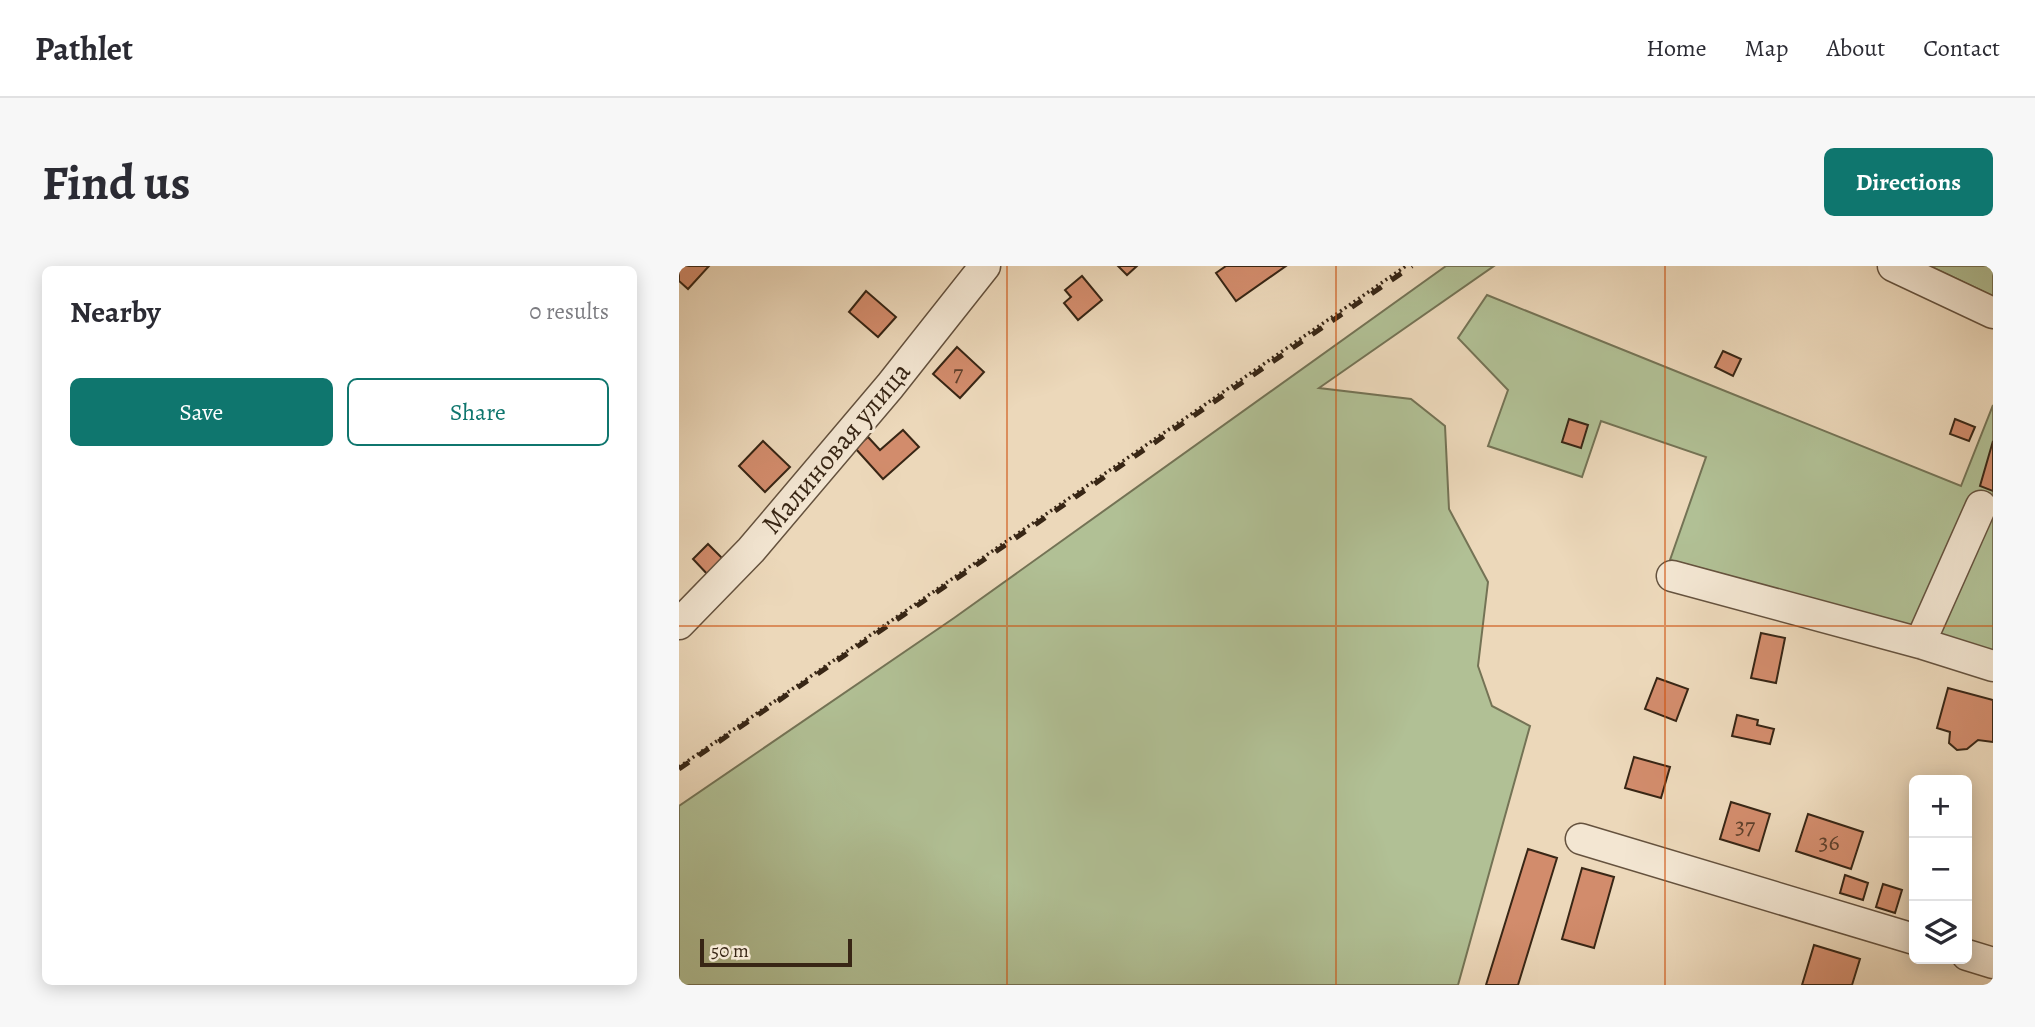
<!DOCTYPE html>
<html lang="en">
<head>
<meta charset="utf-8">
<style>
  :root { --surface:#fff; --page:#f7f7f7; --text:#2b2b33; --muted:#7c7c81; --line:#e1e1e2; --accent:#0f766e }
  body { margin:0; font-family:Alegreya,serif; background:var(--page); color:var(--text) }
  .controls { position:absolute; right:21px; bottom:21px; display:grid; overflow:hidden; border-radius:10px; box-shadow:0 4px 18px #0003 }
  .controls button { width:63px; height:63px; display:grid; place-items:center; padding:0; border:0; border-bottom:2px solid var(--line); background:var(--surface); color:var(--text); font:35px sans-serif }
  .scale { position:absolute; left:21px; bottom:18px; width:152px; box-sizing:border-box; padding-left:7px; border:4px solid #382615; border-top:0; font-size:19px; line-height:24px; white-space:nowrap; color:#382615; -webkit-text-stroke:5px #f3e6d2; paint-order:stroke }
  .list { margin:0; padding:0; list-style:none }
  h2 { display:flex; justify-content:space-between; align-items:center; height:91px; margin:0; padding:0 28px; font-size:30px }
  h2 small { font-size:23px; font-weight:400; color:var(--muted) }
  .actions { display:flex; gap:14px; padding:21px 28px }
  .actions a { flex:1; padding:16px 0; border:2px solid var(--accent); border-radius:10px; text-align:center; font-size:24px; color:var(--accent) }
  .actions .main { background:var(--accent); color:#fff }
  .icon { flex:none; width:38px; height:38px; fill:none; stroke:currentColor; stroke-width:2; stroke-linecap:round; stroke-linejoin:round }
  .map { position:relative; flex:none; width:1314px; height:719px; overflow:hidden; border-radius:10px }
  header { display:flex; align-items:center; gap:42px; box-sizing:border-box; height:98px; padding:0 35px; background:var(--surface); border-bottom:2px solid var(--line) }
  header strong { font-size:33px }
  nav { display:flex; gap:38px; margin-inline-start:auto; font-size:24px }
  .intro { display:flex; align-items:center; justify-content:space-between; box-sizing:border-box; height:168px; padding:0 42px }
  h1 { margin:0; font-size:49px }
  .button { padding:18px 32px; border-radius:10px; background:var(--accent); color:#fff; font-size:24px; font-weight:700 }
  main { display:flex; gap:42px; padding:0 42px }
  aside { flex:1; background:var(--surface); border-radius:10px; box-shadow:0 4px 18px #0003 }
  .map>svg:first-child { display:block }
  .green { fill:#b1c095; stroke:#747355; stroke-width:2 }
  .building { fill:#d28c6c; stroke:#382615; stroke-width:2 }
  .lines { fill:none; stroke-linecap:round; stroke-linejoin:round }
  .minor-casing { stroke:#65523e; stroke-width:33 }
  .path { stroke:#382615; stroke-width:3.5; stroke-dasharray:2 3.5; stroke-linecap:butt }
  .minor { stroke:#f3e6d2; stroke-width:30 }
  .rail { stroke:#382615; stroke-width:5; stroke-dasharray:12 12; stroke-linecap:butt }
  .grid { fill:none; stroke:#ce510d; stroke-width:2; stroke-opacity:0.55 }
  .labels { text-anchor:middle; dominant-baseline:central; stroke-width:6; stroke-linejoin:round; paint-order:stroke }
  .number-label { font-size:24px; fill:#5e402b }
  .street-label { font-size:28px; fill:#382615; stroke:#f3e6d2 }
</style>
</head>
<body>
<header>
<strong>Pathlet</strong>
<nav><a>Home</a><a>Map</a><a>About</a><a>Contact</a></nav>
</header>
<div class="intro"><h1>Find us</h1><a class="button">Directions</a></div>
<main>
<aside>
<h2>Nearby<small>0 results</small></h2>
<ul class="list">
</ul>
<div class="actions"><a class="main">Save</a><a>Share</a></div>
</aside>
<div class="map">
<svg width="1314" height="719" viewBox="0 0 1314 719">
  <rect width="100%" height="100%" fill="#ecd8ba"/>
  <filter id="stains"><feTurbulence type="fractalNoise" baseFrequency=".00286" numOctaves="4"/><feColorMatrix values="0 0 0 0 .2 0 0 0 0 .09 0 0 0 0 .02 0 0 0 .5 -.17"/></filter>
  <radialGradient id="worn" r=".72"><stop offset=".6" stop-color="#630" stop-opacity="0"/><stop offset="1" stop-color="#630" stop-opacity=".3"/></radialGradient>
  <path class="green" d="M767 0H815L640 122 732 133 766 160 770 243 809 316 799 400 813 440 851 460 779 719H0V540L275 352Z
    M1251 0H1314V30Z
    M808 29 1282 220 1314 139V386L1235 360 991 294 1027 191 922 155 903 211 809 180 829 124 779 72Z"/>
  <path class="building" d="M0 0H30L9 23 0 15Z
    M439 0H458L448 9Z
    M547 0H607L557 35 537 7Z
    M403 10 423 34 399 54 385 37 392 31 386 24Z
    M187 25 217 51 199 71 170 46Z
    M278 81 305 106 281 132 254 108Z
    M1044 85 1062 93 1054 110 1036 101Z
    M890 153 909 159 902 182 883 176Z
    M1276 153 1296 161 1290 175 1271 168Z
    M224 164 240 181 204 213 176 182 189 171 201 184Z
    M84 175 111 201 86 226 60 200Z
    M1314 175V225L1301 220Z
    M29 278 45 294 30 310 14 293Z
    M1082 367 1106 372 1097 417 1072 412Z
    M978 412 1009 423 997 455 966 443Z
    M1269 422 1314 434V476L1299 474 1288 483 1278 484 1270 477 1271 466 1258 462Z
    M1058 449 1079 454 1078 459 1095 463 1091 478 1053 470Z
    M955 491 991 501 982 532 946 522Z
    M1052 536 1091 548 1080 585 1041 573Z
    M1129 548 1184 566 1172 603 1117 585Z
    M849 583 878 592 839 719H807Z
    M903 602 935 611 915 682 883 673Z
    M1166 609 1189 617 1184 634 1161 627Z
    M1204 618 1223 624 1216 647 1197 641Z
    M1135 679 1181 693 1173 719H1123Z"/>
  <g class="lines">
    <defs>
      <path id="minor" d="M1214 0 1314 47
        M993 310 1241 377 1314 400
        M0 358 72 284 211 120 306 0
        M1241 377 1302 240
        M902 573 1235 673
        M1288 689 1314 697"/>
    </defs>
    <use href="#minor" class="minor-casing"/>
    <path class="path" d="M0 501 727 0"/>
    <use href="#minor" class="minor"/>
    <path class="rail" d="M0 503 733 0"/>
  </g>
  <path class="grid" d="M328 0V719M657 0V719M986 0V719M0 360H1314"/>
  <g class="labels">
    <g class="number-label">
      <text x="279" y="107">7</text>
      <text x="1066" y="560">37</text>
      <text x="1150" y="576">36</text>
    </g>
    <g class="street-label">
      <text transform="translate(157 182) rotate(-50)">Малиновая улица</text>
    </g>
  </g>
  <rect width="100%" height="100%" filter="url(#stains)"/>
  <rect width="100%" height="100%" fill="url(#worn)"/>
</svg>
<div class="controls">
<button>+</button>
<button>−</button>
<button><svg class="icon" aria-label="layers" viewBox="0 0 24 24"><path d="M12 4l9 5-9 5-9-5zM3 14l9 5 9-5"/></svg></button>
</div>
<div class="scale">50 m</div>
</div>
</main>
</body>
</html>
